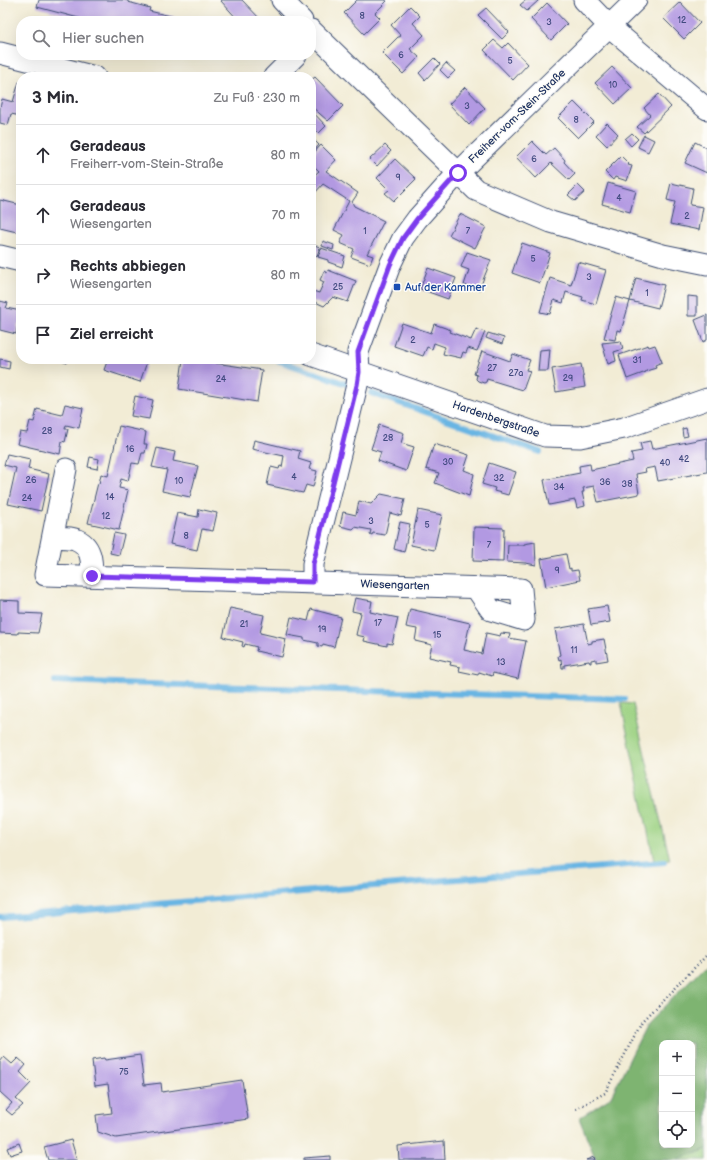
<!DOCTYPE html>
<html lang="de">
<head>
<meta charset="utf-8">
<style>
  :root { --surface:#fff; --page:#f2f2f3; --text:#2b2b33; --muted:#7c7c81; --line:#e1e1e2 }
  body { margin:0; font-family:"Balsamiq Sans",sans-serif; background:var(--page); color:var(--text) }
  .controls { position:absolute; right:12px; bottom:12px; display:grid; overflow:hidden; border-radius:8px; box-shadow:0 4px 16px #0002 }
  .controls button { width:36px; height:36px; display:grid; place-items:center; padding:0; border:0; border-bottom:1px solid var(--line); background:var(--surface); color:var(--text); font:20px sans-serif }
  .stop { position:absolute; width:12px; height:12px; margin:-9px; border:3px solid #7c3aed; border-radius:50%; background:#fff }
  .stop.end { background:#7c3aed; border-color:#fff; box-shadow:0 1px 4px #0008 }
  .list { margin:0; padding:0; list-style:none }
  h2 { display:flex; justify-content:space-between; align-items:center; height:52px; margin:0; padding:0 16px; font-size:17px }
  h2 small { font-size:13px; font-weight:400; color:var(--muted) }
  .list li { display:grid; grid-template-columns:26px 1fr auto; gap:12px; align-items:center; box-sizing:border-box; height:60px; padding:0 16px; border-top:1px solid var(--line) }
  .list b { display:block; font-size:15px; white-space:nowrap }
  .list p { margin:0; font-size:13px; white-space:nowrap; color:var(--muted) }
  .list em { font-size:13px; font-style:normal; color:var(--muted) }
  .icon { flex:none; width:22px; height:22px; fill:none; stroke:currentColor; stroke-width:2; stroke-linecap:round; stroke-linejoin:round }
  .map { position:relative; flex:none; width:707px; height:1160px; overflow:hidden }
  .search { position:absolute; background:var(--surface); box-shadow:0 4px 16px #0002; left:16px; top:16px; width:300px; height:44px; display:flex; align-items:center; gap:10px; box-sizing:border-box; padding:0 14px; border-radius:16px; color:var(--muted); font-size:15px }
  .panel { position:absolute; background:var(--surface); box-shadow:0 4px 16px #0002; left:16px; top:72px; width:300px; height:292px; border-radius:16px }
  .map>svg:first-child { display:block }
  .green { fill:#9dd283; stroke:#5c8070 }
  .forest { fill:#7eb471; stroke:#4c7268; fill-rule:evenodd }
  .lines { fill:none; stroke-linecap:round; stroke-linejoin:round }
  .stream { stroke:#69b5e3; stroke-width:6 }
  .building { fill:#b299e2 }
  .minor-casing { stroke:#3b4b70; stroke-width:23 }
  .path { stroke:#3b4b70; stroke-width:2.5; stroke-dasharray:1 3; stroke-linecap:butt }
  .minor { stroke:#fff; stroke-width:21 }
  .route { stroke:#7c3aed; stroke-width:5 }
  .transit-dot { fill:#1a4fb4; stroke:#fdfcf7; stroke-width:1.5 }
  .labels { text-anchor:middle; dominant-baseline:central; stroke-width:3; stroke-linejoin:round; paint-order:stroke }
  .number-label { font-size:9px; fill:#414a7f }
  .street-label { font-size:11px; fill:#1b2f5e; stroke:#fdfcf7 }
  .transit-label { font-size:11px; fill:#164399; stroke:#fdfcf7; text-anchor:start }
</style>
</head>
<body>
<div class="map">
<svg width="707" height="1160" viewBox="0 0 707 1160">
  <rect width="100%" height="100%" fill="#fdfcf7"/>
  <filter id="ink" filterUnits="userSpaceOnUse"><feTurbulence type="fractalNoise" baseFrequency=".025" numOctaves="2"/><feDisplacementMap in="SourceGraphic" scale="8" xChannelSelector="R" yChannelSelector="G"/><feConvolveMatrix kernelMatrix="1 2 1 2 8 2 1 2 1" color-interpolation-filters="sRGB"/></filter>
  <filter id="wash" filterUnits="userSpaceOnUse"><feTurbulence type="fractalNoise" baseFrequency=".012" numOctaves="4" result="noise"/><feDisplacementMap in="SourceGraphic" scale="16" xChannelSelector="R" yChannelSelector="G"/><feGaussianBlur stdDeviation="0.9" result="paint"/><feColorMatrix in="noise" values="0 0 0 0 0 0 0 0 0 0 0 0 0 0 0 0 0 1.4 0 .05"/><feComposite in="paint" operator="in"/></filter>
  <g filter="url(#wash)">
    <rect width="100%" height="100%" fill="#f2ecd5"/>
    <path class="green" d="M621 703 633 704 670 860 654 861Z
      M707 1149V1160H676Z"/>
    <path class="forest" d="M707 963V1149L676 1160H596L579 1118 610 1098 647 1024ZM662 1043H692V1145H662Z"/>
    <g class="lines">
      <path class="stream" d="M273 359 350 385
        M371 393 540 452
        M55 681 625 699
        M0 917 664 862"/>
    </g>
    <g id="blocks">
      <path class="building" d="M39 0H125L128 1V2L150 8 149 11 175 17V18L185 21H90L37 7Z
        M222 0H242L262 21H239L221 1Z
        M357 0H385L387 1 375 13 380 18 364 34 344 13Z
        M526 0H539L527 11 520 5Z
        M680 2 700 23 684 39 663 18Z
        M547 3 567 24 551 40 531 19Z
        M410 6 420 16 413 23 424 35 410 49 419 57 403 74 382 53 398 37H399L401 36 391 25Z
        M486 8 509 32 502 39 478 15Z
        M494 40 503 48 508 43 528 64 513 80 484 50Z
        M434 58 440 64 425 80 419 73Z
        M446 63 455 71 448 78 440 70Z
        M612 67 632 88 615 104 595 83Z
        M315 77 343 106 328 121 311 106V80Z
        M19 82H21V116L11 114 8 125 0 123V108L2 99 13 102Z
        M465 87 485 108 469 125 449 104Z
        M659 94 671 107 644 133 637 127 650 115 644 108Z
        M574 102 594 122 578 138 558 118Z
        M311 110 326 126 319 133 311 125Z
        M607 123 618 134 607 146 596 135Z
        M632 133 638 139 631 146 625 139Z
        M644 135 654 140 648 152 638 147Z
        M311 137 319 145 314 151 311 148Z
        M532 141 546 155 554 148 565 160 564 162 575 174 569 180 551 163 536 178 516 157Z
        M695 142 707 148V173L685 163Z
        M321 145 336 160 326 171 358 193 352 202 354 206 384 221 367 254 373 256 370 264 351 257 354 249 340 243 344 235 334 230 349 201 323 184 314 194 311 191V178L319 171 311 163V156Z
        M385 145 391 151 377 166 370 159Z
        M621 156 629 164 628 165 632 166 627 181 615 177 613 180 605 172Z
        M395 159 416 179 394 201 385 193 389 190 377 178Z
        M608 183 636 191 630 212 602 204Z
        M671 183 693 188 690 205 703 207 699 230 670 224 675 202 667 200Z
        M578 185 585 192 575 201 568 195Z
        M0 200 21 205V233L0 228Z
        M460 214 486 227 475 248 449 235Z
        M323 241 334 245 333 250 322 246Z
        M522 243 550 253 540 283 512 273Z
        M311 244 320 247 317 256 311 254Z
        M321 248 345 256 342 267 328 262V260L318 257Z
        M467 252 491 260 479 290 464 285 469 270 461 267Z
        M578 262 606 270 596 304 582 300 583 297 566 292 563 303 554 300 550 314 540 312 550 278 571 285Z
        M428 268 456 278 448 299 420 289Z
        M328 270 356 281 348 302 333 297 324 306 311 300 313 291 319 293 324 282 320 280 324 271 327 273Z
        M636 278 664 285 658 308 630 301Z
        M688 296 697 297V316H688Z
        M616 297 630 301 621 331 617 330 615 340 604 338Z
        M0 301 8 303 6 308 21 311V325L18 324 16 334 0 330Z
        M707 315V340L703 342 695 320Z
        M402 323 431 333 434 324 451 330 450 332 471 340 476 329 485 332 477 351 468 348 466 353 463 352 461 358 443 354 445 347 434 343 432 349 427 347 423 356 394 346Z
        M488 333 504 338 502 344 486 338Z
        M621 341 623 349 614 352 616 361 608 364 602 343Z
        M648 345 649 347 655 345 662 362 655 365 656 368 646 371V372L627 379 619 355Z
        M550 349 548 371H538L540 350Z
        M482 351 510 361 513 354 530 360 526 370 530 371 523 390 487 379 486 382 484 383 478 381 476 379 477 375 474 374Z
        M0 359 10 361 9 369 0 367Z
        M55 359H70L67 363Z
        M108 359H148L140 382 104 370Z
        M183 359H215V363L262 370 257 402 179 389Z
        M581 364 585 387 556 392 552 369Z
        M135 396 153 400 149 419 131 416Z
        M65 404 83 408 79 428 66 425 65 429H68L65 442 62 441 60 454 17 444 20 432 27 433 30 421 34 422 37 409 62 415Z
        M379 425 404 433 401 443 414 447 406 471 378 461 381 452 371 449Z
        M119 426 146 432 144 444H147L145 453H142L139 464 132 463 128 481 121 479 119 488 128 490 119 530 88 523 98 483 99 484 101 474 108 476Z
        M686 428 688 436 683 437 682 429Z
        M707 438V472L658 481 655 467 645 469 646 472 636 474 639 494 598 502 594 486 583 488 584 492H582L585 506 577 508 575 500 549 505 544 480 580 473 579 466 590 464 591 470 633 461 631 453 642 451 640 443 650 441 652 449Z
        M254 440 300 451 298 459 311 463 309 469 317 471 313 487 306 485 303 493 267 485 271 467 279 469 280 466 282 467 284 456 252 449Z
        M434 444 469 455 464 470 474 474 469 496 435 483 439 473 426 469Z
        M157 448 175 452 173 461 198 466 190 497 162 491 167 470 152 467Z
        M7 454 30 459 28 469 49 474 41 511 8 504 16 468 4 465Z
        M90 457 99 459 97 469 88 467Z
        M489 463 516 472 508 495 494 491 495 488 482 484Z
        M381 494 405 499 401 516 390 513 385 535 373 533 372 535 370 534 371 530 355 527 353 529 340 526 343 512 356 515 359 501 371 504Z
        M199 509 217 513 213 531 202 529 197 550 170 544 177 513 198 517Z
        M418 510 442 515 434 550 411 545Z
        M400 522 410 524 404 552 394 549Z
        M474 527 504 528 503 562 473 561Z
        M114 533 124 535 119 555 110 553Z
        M535 542 536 565 526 563 507 562 508 545H524V544Z
        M566 554 569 569 571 568V571L578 570 580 580 546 587 541 559Z
        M355 598 372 601 370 612 398 618 392 644 387 643V646L364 641 365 637 356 635 361 613 352 611Z
        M0 600 19 601V613L42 614 38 633 18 632V634L0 633Z
        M607 606 610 622 591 625 588 609Z
        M230 608 264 615 260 633 286 639 282 657 256 651 257 647 245 644 244 647 242 646 243 642 223 637Z
        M311 609 341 617 334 647 323 644 322 647 318 646V643L304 640V638L287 635 291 617 308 621Z
        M410 609 470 623 464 650 482 654 486 633 500 636 501 633 510 634 509 638 526 641 518 679 493 673 492 676 479 672 478 675 459 671 460 667 450 665 451 662 429 657 432 645 415 641 417 629 406 627Z
        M584 624 588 644 592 643V641L604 639 608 660 596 662V659L591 660V663H590L589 661 564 665V668H562L561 659 559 660 558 656 560 655 555 629Z
        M140 1055 144 1085 161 1083 162 1092 242 1080 248 1119 116 1138 98 1132 96 1115 112 1113 108 1084 95 1086 92 1060 104 1058 105 1060Z
        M4 1057 12 1064 18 1058 26 1065 20 1072 31 1083 16 1099 23 1105 12 1115 6 1110 12 1103 0 1092V1062Z
        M71 1140 77 1160H48L44 1147Z
        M444 1141 445 1160H399L398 1146Z
        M19 1143 22 1151 10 1155 7 1148Z
        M330 1156V1160H304V1158Z
        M594 1157 595 1160H586Z"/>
    </g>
  </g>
  <g filter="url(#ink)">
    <use href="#blocks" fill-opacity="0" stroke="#3b4b70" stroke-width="1"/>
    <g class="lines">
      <defs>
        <path id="minor" d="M282 0 302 21
          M584 0 610 27 707 109
          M311 30 476 190 551 222 663 255 707 264
          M0 53 95 77
          M274 77 296 55
          M0 256 21 261
          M311 355 545 436 580 437 624 428 707 399
          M66 469 45 575 521 589 524 620 491 610 476 588
          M53 537C60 538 68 537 75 539 92 545 92 562 92 576
          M313 582V564L357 385 359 371 358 352 390 265 403 238 417 219 458 173 636 0"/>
      </defs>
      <use href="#minor" class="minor-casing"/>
      <path class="path" d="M576 1109 605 1093 642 1021 707 955"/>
      <use href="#minor" class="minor"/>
    </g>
  </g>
  <g class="lines" filter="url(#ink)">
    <path class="route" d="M92 576 313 582V564L357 385 359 372 358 352 390 265 403 238 417 219 458 173"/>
  </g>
  <rect class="transit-dot" x="393" y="283" width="8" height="8" rx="2"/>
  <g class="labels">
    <g class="number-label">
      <text x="362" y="16">8</text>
      <text x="682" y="20">12</text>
      <text x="549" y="22">3</text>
      <text x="401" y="55">6</text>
      <text x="510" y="61">5</text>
      <text x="613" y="85">10</text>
      <text x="467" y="106">3</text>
      <text x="576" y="120">8</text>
      <text x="534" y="159">6</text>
      <text x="398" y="177">9</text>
      <text x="619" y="198">4</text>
      <text x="687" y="216">2</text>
      <text x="365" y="231">1</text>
      <text x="468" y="231">7</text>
      <text x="533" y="259">5</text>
      <text x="589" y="277">3</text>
      <text x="338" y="287">25</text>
      <text x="647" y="293">1</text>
      <text x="413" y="340">2</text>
      <text x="637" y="360">31</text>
      <text x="492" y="368">27</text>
      <text x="516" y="373">27a</text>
      <text x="568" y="378">29</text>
      <text x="221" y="379">24</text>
      <text x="47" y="431">28</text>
      <text x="388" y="438">28</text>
      <text x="130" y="449">16</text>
      <text x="684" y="459">42</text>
      <text x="448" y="462">30</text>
      <text x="665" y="463">40</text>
      <text x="294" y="477">4</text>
      <text x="499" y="478">32</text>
      <text x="31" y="480">26</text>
      <text x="179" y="481">10</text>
      <text x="605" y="482">36</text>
      <text x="627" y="484">38</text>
      <text x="559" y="487">34</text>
      <text x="110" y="497">14</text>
      <text x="27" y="498">24</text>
      <text x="106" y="516">12</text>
      <text x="371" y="521">3</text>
      <text x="427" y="525">5</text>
      <text x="186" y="536">8</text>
      <text x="489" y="545">7</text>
      <text x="557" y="570">9</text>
      <text x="378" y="623">17</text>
      <text x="244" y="624">21</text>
      <text x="322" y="629">19</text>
      <text x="437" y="635">15</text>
      <text x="574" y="650">11</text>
      <text x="501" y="662">13</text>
      <text x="124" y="1072">75</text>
    </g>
    <g class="street-label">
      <text transform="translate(517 116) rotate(-44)">Freiherr-vom-Stein-Straße</text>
      <text transform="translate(496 419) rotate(19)">Hardenbergstraße</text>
      <text transform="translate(395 585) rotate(2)">Wiesengarten</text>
    </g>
    <g class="transit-label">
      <text x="405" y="287">Auf der Kammer</text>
    </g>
  </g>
</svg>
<div class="controls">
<button>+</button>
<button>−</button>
<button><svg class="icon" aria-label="locate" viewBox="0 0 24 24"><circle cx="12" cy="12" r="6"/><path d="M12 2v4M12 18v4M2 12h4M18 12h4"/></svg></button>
</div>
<div class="stop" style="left:458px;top:173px"></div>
<div class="stop end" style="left:92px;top:576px"></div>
<div class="search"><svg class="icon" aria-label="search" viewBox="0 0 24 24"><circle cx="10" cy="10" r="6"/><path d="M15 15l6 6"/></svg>Hier suchen</div>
<section class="panel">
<h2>3 Min.<small>Zu Fuß · 230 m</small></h2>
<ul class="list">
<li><svg class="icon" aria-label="ahead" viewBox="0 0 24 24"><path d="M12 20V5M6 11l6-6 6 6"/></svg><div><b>Geradeaus</b><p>Freiherr-vom-Stein-Straße</p></div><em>80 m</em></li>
<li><svg class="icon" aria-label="ahead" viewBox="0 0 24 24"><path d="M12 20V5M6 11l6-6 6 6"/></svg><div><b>Geradeaus</b><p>Wiesengarten</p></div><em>70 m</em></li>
<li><svg class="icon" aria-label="right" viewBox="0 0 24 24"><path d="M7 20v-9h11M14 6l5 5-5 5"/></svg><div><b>Rechts abbiegen</b><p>Wiesengarten</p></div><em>80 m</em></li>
<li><svg class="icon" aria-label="arrive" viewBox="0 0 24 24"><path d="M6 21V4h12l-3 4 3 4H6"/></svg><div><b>Ziel erreicht</b></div></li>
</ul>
</section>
</div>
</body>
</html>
